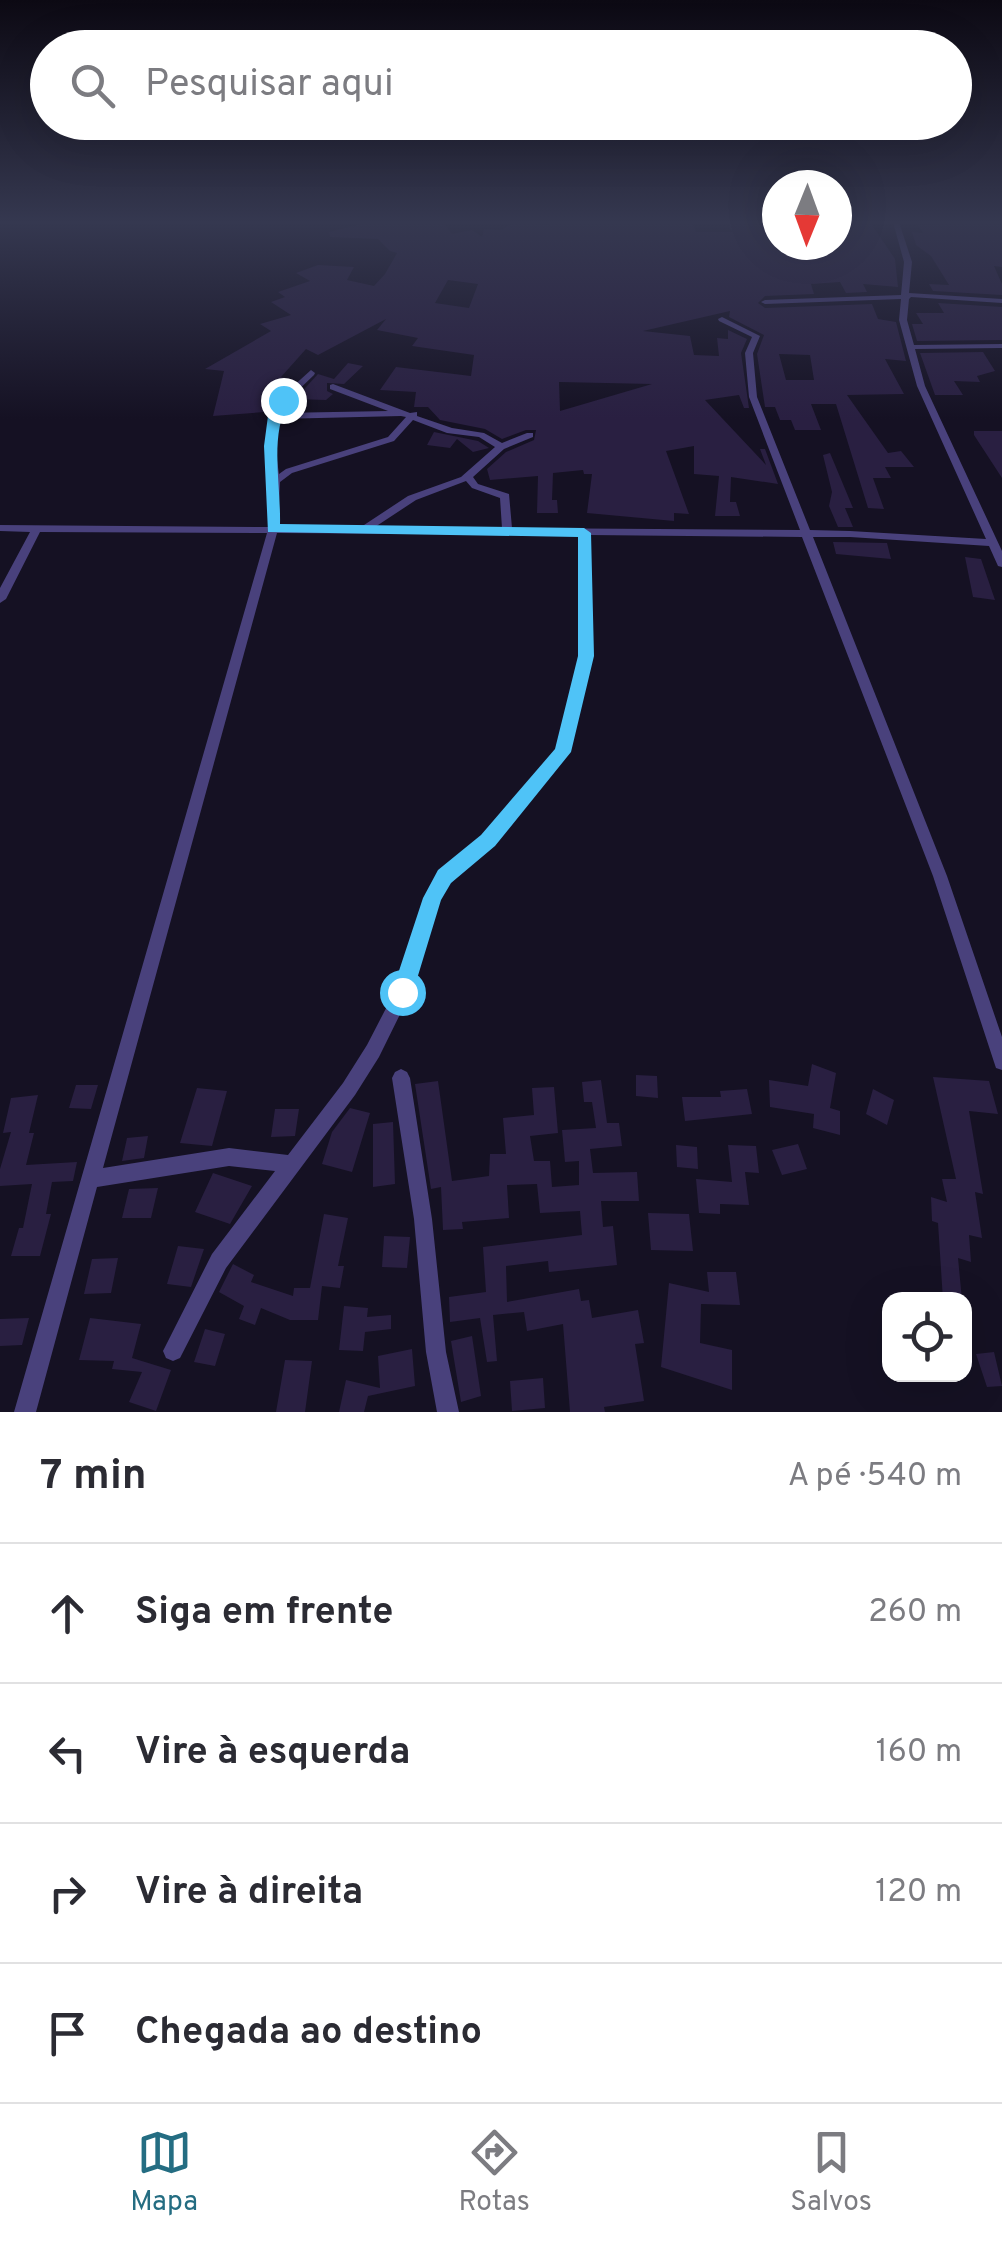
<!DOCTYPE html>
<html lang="pt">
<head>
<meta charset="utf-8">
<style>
  :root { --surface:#fff; --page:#f7f7f7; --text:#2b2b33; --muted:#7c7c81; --line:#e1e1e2; --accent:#246d82 }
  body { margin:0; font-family:Overpass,sans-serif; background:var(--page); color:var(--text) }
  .controls { position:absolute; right:30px; bottom:30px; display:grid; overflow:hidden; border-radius:20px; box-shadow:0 10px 40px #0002 }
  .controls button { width:90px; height:90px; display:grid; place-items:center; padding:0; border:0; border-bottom:2px solid var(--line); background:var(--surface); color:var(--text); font:50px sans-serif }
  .compass { position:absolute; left:762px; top:170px; width:90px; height:90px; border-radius:50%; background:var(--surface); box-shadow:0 10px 40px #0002; rotate:181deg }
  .stop { position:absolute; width:30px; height:30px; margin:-22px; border:8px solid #4fc3f7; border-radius:50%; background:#fff }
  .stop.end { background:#4fc3f7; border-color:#fff; box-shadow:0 2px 10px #0008 }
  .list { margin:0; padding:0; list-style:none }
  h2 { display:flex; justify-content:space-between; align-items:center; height:130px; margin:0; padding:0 40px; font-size:42px }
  h2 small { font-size:32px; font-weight:400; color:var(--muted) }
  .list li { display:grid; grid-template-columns:65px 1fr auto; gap:30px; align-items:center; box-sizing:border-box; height:140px; padding:0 40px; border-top:2px solid var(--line) }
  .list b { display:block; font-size:38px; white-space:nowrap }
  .list em { font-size:32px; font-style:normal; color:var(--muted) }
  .icon { flex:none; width:55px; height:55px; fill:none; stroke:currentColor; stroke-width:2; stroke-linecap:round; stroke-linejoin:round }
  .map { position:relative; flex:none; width:1002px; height:1412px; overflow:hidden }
  .search { position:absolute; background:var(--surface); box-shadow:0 10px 40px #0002; left:30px; right:30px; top:30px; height:110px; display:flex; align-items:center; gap:25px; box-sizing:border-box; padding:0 35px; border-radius:55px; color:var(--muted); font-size:38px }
  .sheet { height:690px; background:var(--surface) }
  nav { display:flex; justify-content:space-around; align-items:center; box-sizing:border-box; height:140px; border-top:2px solid var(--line); background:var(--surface); font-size:28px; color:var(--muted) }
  nav a { display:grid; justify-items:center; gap:5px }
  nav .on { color:var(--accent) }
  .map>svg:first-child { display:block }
  .building { fill:#291f41; fill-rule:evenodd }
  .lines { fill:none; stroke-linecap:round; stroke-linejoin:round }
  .minor { fill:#49417c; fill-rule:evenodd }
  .route { fill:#4fc3f7 }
</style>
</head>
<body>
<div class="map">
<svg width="1002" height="1412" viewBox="0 0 1002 1412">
  <rect width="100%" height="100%" fill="#151123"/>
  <path class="building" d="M369 222H443L452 234 472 230 482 237 484 229 501 230 514 222 547 225V222H663L693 223 696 232H732L728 222H761L777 245H788L793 250 837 245 838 222H870L895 259 898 287 863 284 867 292 846 293 840 282 811 284 814 294 765 296 758 303 765 308 872 304 878 319 896 322 906 361 885 359 904 394 847 395 888 453 901 451 914 467H885L891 478H873L884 509 868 508 836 404H811L821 430H795L791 420H780L775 407H765L757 354 764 335 729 317 730 311 643 331 690 336 694 355 719 356 717 338 728 339V330L747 339 741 353 749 408H744L739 395 705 400 766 465 760 449H765L778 484 731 477 730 502H736L740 516H715L719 476 694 474V446L666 451 689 514 674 513V521L587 513 592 474H584L583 470 553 473 552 500H557L558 513H537L538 476 490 480 487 469 506 452 534 440 536 430H526L502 439 485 429 440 420 428 407H414L416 392 380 390 396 367 471 376 474 355 412 346 418 338 377 330 386 319 318 355 306 349 281 377 295 380 276 397 271 396 265 412 213 416 224 371 205 369 271 331 260 324 291 315 271 302 285 297 278 292 310 281 296 273 318 265 354 267 347 280 374 286 385 274 397 253 390 251 378 239 330 237 329 232ZM448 280 478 284 469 308 435 303ZM779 354 810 355 814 380H786ZM559 382 652 384 560 411Z
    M985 222 1002 225V267L994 266 1002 284V295L933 291 929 284 949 285 931 256 916 245 912 232 923 233 918 225Z
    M938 303 1002 307V340L917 341 912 324H923L916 313H944Z
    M983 352 995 371 977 376 980 382 954 381 963 395H935L920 353Z
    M348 363 363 366 344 384 327 383V391L333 394 326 400 295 399 318 374 334 379Z
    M974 431H1002V478L974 435Z
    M434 432 478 441 489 448 473 452 457 439 450 448 427 445Z
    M830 453 853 508H845L853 527H838L829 506 832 492 823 455Z
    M833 542 887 543 891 559 836 554Z
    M965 557 981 559 995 600 973 597Z
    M812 1064 836 1073 830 1108 840 1111V1135L813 1128 814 1114 770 1107 769 1080 808 1086Z
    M636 1075 657 1076 658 1098 636 1096Z
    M933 1077 989 1081 998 1114 969 1111 983 1194 975 1192 982 1238 969 1235 971 1262 958 1258 962 1300H943L938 1223 932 1221 931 1197 947 1202 942 1179H956Z
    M601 1080 607 1123H619L622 1146 590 1149 593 1173 637 1172 639 1201H601L603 1227 613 1226 617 1265 549 1272 548 1261 506 1266 507 1302 579 1289 581 1301 589 1300 592 1318 638 1310 644 1343 635 1344 644 1401 604 1407 605 1412H570L563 1324 527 1331 524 1312 493 1315 497 1361 487 1362 480 1318 450 1322 449 1297 486 1292 483 1247 582 1235 580 1211 540 1213 537 1184 507 1185 509 1218 462 1222 463 1229 443 1230 441 1187 431 1189 415 1084 438 1081 452 1181 489 1176 490 1154H506L503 1118 534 1115 532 1088 554 1087 558 1133 530 1136 534 1161H550L552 1187 579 1185V1161L565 1162 562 1130 596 1128 592 1102H584L582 1082Z
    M76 1085H98L91 1109 69 1108Z
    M197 1088 227 1091 212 1146 180 1143Z
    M747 1089 752 1114 685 1121 682 1097H721L720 1091Z
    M873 1089 894 1100 887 1125 866 1114Z
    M38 1095 29 1133H34L26 1165 77 1162 73 1181 52 1182 46 1214H51L40 1256H11L19 1228H23L32 1184 0 1186V1169L11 1132 3 1133 11 1098Z
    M350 1108 370 1113 352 1172 322 1164 332 1132Z
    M275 1109H299L295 1136 271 1137Z
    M393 1122 395 1184 373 1187V1124Z
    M148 1136 144 1158 122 1161 127 1138Z
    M798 1144 807 1169 782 1175 772 1150Z
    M676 1145 697 1147 698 1169 677 1167Z
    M728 1145 756 1146 759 1173 745 1172 749 1205 720 1204V1214L699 1213 696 1179 732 1182Z
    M213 1173 252 1186 230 1224 195 1212Z
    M158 1188 151 1218H122L129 1189Z
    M648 1213 689 1214 693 1251 651 1250Z
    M324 1214 348 1218 338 1266H344L340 1288 322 1286 318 1320H290L261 1308 255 1325 239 1319 244 1306 219 1292 233 1264 254 1275 251 1282 293 1296 294 1288H310Z
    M384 1236 410 1237 407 1268 382 1267Z
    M178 1246 204 1249 191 1287 167 1284Z
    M118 1258 111 1293 84 1294 92 1259Z
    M707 1272H736L740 1305 701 1304 700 1343 732 1350V1390L661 1367 669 1283 709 1292Z
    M344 1306 368 1308 367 1317 391 1315V1329L365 1332 363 1351 339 1350Z
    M29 1318 22 1345 0 1346V1319Z
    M90 1318 141 1324 132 1358 171 1370 156 1411 129 1402 142 1372 112 1369 114 1361 79 1360Z
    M205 1329 225 1334 215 1366 194 1362Z
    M472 1336 481 1396 461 1402 451 1341Z
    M412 1349 415 1386 368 1396 364 1412H339L346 1380 380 1388 378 1356Z
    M994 1352 1002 1386 987 1387 976 1354Z
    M285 1360 312 1361 305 1412H276Z
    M543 1378 545 1408 512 1411 510 1381Z"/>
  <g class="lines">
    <path class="minor" d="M893 222H899L912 262 909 293 1002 299V303L911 297 909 299 907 320 914 345 1002 344V348L915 349 925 386 1002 551V567L998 566 989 546 850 537H813L947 876 1002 1037V1070L996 1068 994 1062 933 876 802 537 589 535 592 656 570 752 493 844 450 882 440 899 411 992 379 1057 355 1095 226 1268 180 1358 173 1361 166 1358 163 1351 212 1254 275 1171 229 1166 97 1187 36 1412H14L267 533 40 532 6 599 0 603V588L30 532 0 531V525L268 527 270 481 265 446 270 416 280 398 311 370 315 373 314 375 287 401 280 413 388 411 330 389V385L333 384 410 413 417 412V416L452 428 484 433 502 443 527 433H533V437L504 449 473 477 478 484 509 494 512 528 800 530 749 397 745 353 752 337 719 321 718 319 722 317 760 336 753 353 757 397 810 530 850 531 986 539 917 386 899 320 901 299 765 304 761 302 765 300 901 295 904 262ZM401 416 406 417 388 437 286 469 279 474 275 446 278 419ZM413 420 447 433 479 437 495 447 461 477 408 496 361 527H278L280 482 292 473 394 441ZM466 481 472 488 500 498 502 528 375 527 416 500ZM277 533 579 535 580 656 557 750 483 836 440 872 426 897 396 989 367 1045 343 1083 288 1155 229 1148 103 1168Z
      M401 1069 407 1072 410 1078 432 1219 446 1352 459 1412H437L426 1352 414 1219 392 1078 395 1072Z"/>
  </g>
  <linearGradient id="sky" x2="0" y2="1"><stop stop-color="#0c0913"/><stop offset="0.53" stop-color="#353850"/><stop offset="1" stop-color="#353850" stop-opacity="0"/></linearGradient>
  <rect width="1002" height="419" fill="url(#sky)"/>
  <path class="route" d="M279 398 289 400C269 436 281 484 280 524L584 528 591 533 594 656 571 752 495 846 451 883 441 900 413 992 410 999 402 1002 395 999 392 992 423 898 438 870 481 835 555 749 578 656V537L268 532 264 446 268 416Z"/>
</svg>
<div class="controls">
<button><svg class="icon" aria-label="locate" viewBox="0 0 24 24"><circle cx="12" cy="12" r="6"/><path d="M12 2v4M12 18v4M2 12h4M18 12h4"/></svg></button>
</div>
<svg class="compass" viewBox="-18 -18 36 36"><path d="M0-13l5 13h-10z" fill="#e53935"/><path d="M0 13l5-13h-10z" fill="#7c7c81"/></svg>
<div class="stop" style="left:402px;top:992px"></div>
<div class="stop end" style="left:283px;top:400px"></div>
<div class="search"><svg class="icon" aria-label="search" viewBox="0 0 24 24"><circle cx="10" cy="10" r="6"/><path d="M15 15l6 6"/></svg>Pesquisar aqui</div>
</div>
<section class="sheet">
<h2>7 min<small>A pé · 540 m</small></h2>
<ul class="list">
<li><svg class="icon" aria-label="ahead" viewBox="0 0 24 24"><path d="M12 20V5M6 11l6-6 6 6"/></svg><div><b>Siga em frente</b></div><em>260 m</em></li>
<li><svg class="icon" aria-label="left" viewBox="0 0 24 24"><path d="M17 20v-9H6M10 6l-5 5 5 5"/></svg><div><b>Vire à esquerda</b></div><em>160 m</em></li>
<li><svg class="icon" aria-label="right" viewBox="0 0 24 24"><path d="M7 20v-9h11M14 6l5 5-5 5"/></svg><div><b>Vire à direita</b></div><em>120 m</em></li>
<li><svg class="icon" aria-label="arrive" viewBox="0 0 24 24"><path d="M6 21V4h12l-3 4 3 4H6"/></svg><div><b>Chegada ao destino</b></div></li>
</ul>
</section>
<nav>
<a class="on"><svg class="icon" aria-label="map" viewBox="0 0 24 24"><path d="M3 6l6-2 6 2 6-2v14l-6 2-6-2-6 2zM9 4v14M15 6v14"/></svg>Mapa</a>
<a><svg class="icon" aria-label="directions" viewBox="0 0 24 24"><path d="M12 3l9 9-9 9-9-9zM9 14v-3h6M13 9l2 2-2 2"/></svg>Rotas</a>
<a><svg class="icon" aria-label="saved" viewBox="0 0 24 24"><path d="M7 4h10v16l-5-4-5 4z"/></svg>Salvos</a>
</nav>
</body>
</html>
